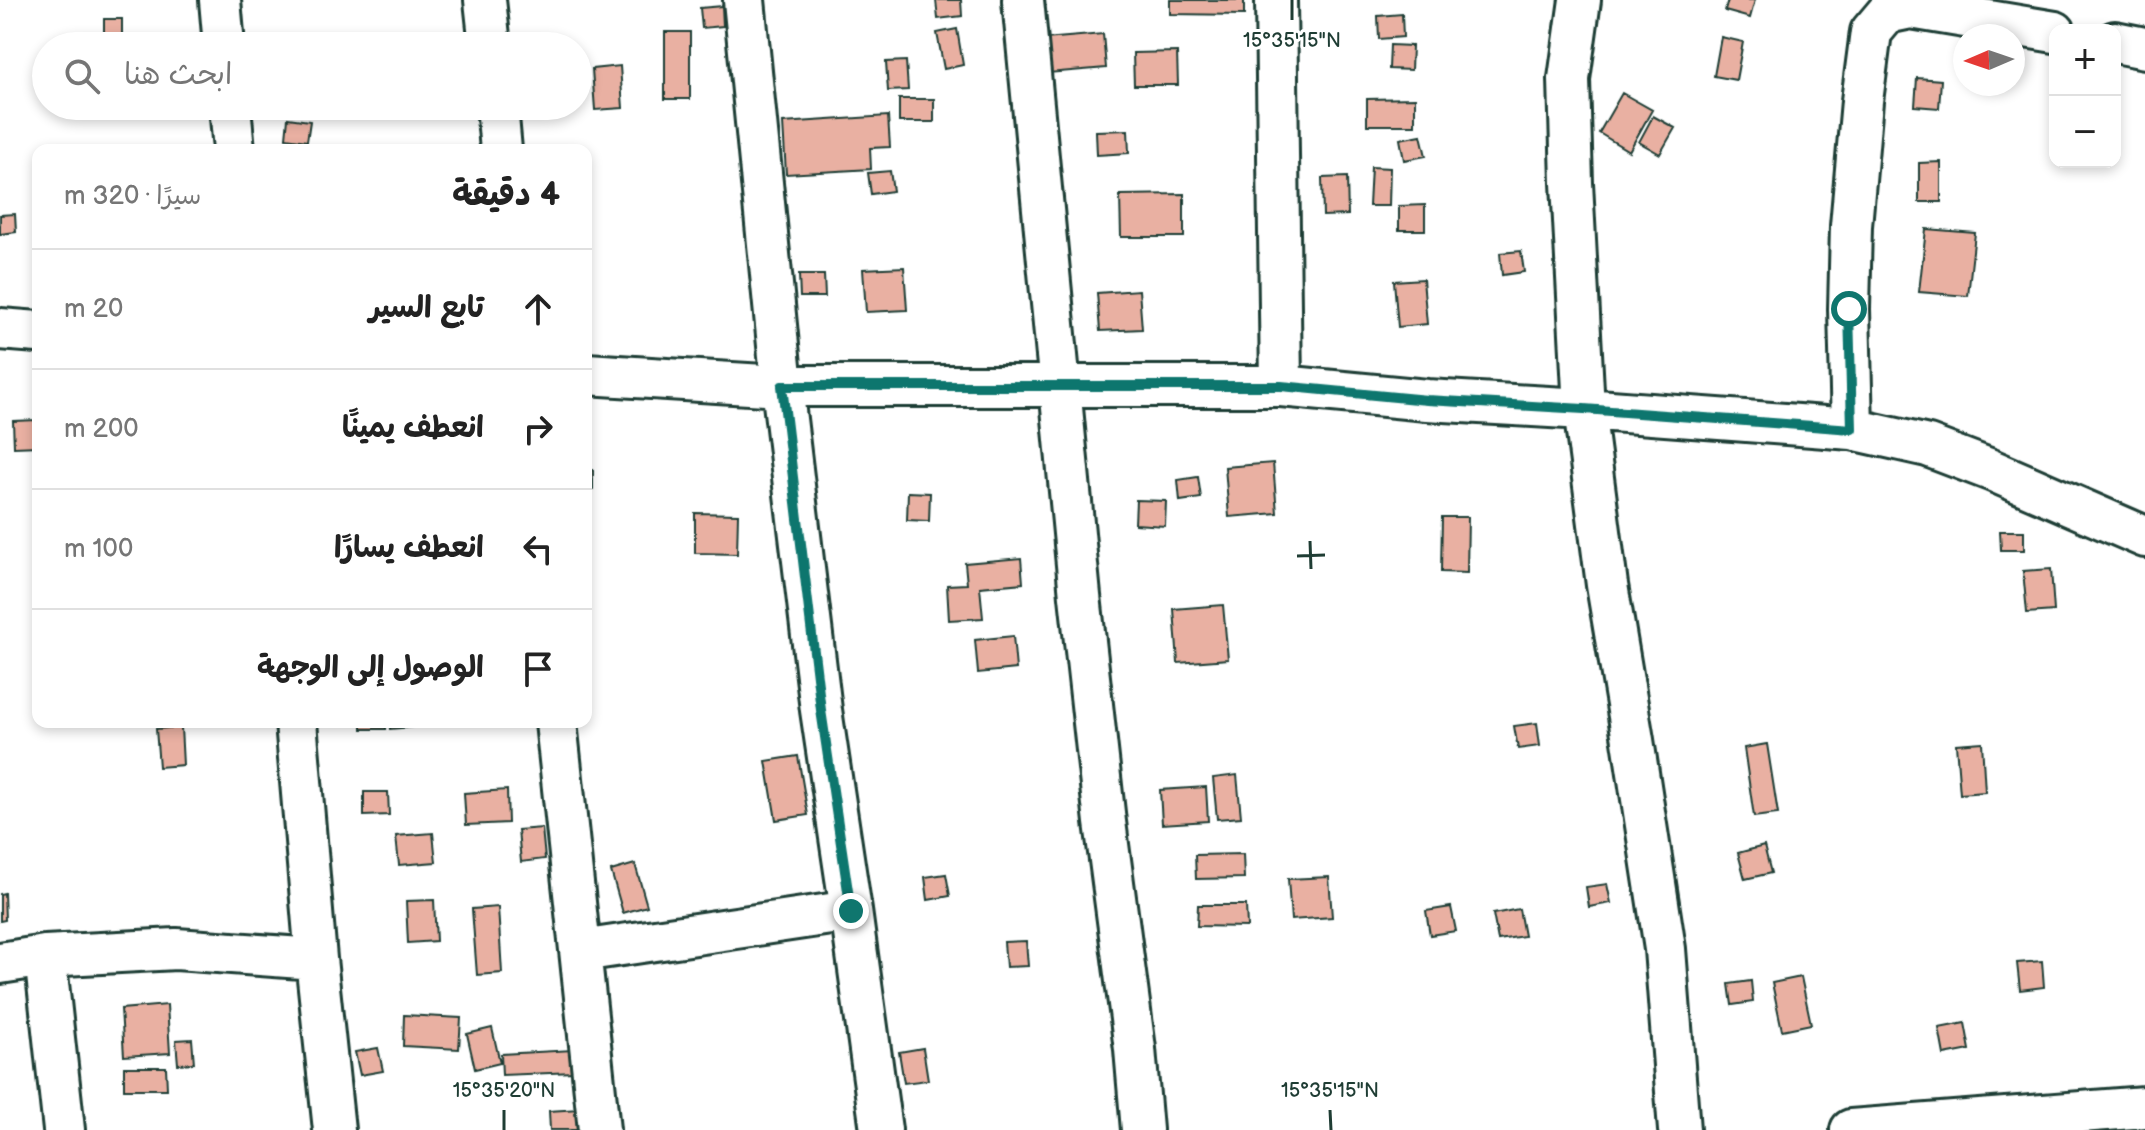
<!DOCTYPE html>
<html lang="ar">
<head>
<meta charset="utf-8">
<style>
  :root { --surface:#fff; --page:#f2f2f2; --text:#222; --muted:#767676; --line:#e0e0e0 }
  body { margin:0; font-family:"Balsamiq Sans","Playpen Sans Arabic",sans-serif; background:var(--page); color:var(--text); direction:rtl }
  .controls { position:absolute; right:24px; top:24px; display:grid; overflow:hidden; border-radius:16px; box-shadow:0 4px 12px #0003 }
  .controls button { width:72px; height:72px; display:grid; place-items:center; padding:0; border:0; border-bottom:2px solid var(--line); background:var(--surface); color:var(--text); font:40px sans-serif }
  .compass { position:absolute; left:1953px; top:24px; width:72px; height:72px; border-radius:50%; background:var(--surface); box-shadow:0 4px 12px #0003; rotate:268deg }
  .stop { position:absolute; width:24px; height:24px; margin:-18px; border:6px solid #0f766e; border-radius:50%; background:#fff }
  .stop.end { background:#0f766e; border-color:#fff; box-shadow:0 2px 8px #0008 }
  .list { margin:0; padding:0; list-style:none }
  h2 { display:flex; justify-content:space-between; align-items:center; height:104px; margin:0; padding:0 32px; font-size:34px }
  h2 small { font-size:26px; font-weight:400; color:var(--muted) }
  .list li { display:grid; grid-template-columns:52px 1fr auto; gap:24px; align-items:center; box-sizing:border-box; height:120px; padding:0 32px; border-top:2px solid var(--line) }
  .list b { display:block; font-size:30px; white-space:nowrap }
  .list em { font-size:26px; font-style:normal; color:var(--muted) }
  .icon { flex:none; width:44px; height:44px; fill:none; stroke:currentColor; stroke-width:2; stroke-linecap:round; stroke-linejoin:round }
  .map { position:relative; flex:none; width:2145px; height:1130px; overflow:hidden; direction:ltr }
  .search { position:absolute; background:var(--surface); box-shadow:0 4px 12px #0003; left:32px; top:32px; width:560px; height:88px; display:flex; align-items:center; gap:20px; box-sizing:border-box; padding:0 28px; border-radius:44px; color:var(--muted); font-size:30px }
  .panel { position:absolute; background:var(--surface); box-shadow:0 4px 12px #0003; left:32px; top:144px; width:560px; height:584px; border-radius:16px; direction:rtl }
  .map>svg:first-child { display:block }
  .building { fill:#e9b0a2; stroke:#1f3d34; stroke-width:2 }
  .lines { fill:none; stroke-linecap:round; stroke-linejoin:round }
  .minor-casing { stroke:#1f3d34; stroke-width:46 }
  .minor { stroke:#fff; stroke-width:40 }
  .route { stroke:#0f766e; stroke-width:10 }
  .ticks { fill:none; stroke:#1f3d34; stroke-width:3 }
  .ticks-label { font-size:20px; text-anchor:middle; fill:#1f3d34; stroke:#fff; stroke-width:6; stroke-linejoin:round; paint-order:stroke }
</style>
</head>
<body>
<div class="map">
<svg width="2145" height="1130" viewBox="0 0 2145 1130">
  <rect width="100%" height="100%" fill="#fff"/>
  <filter id="ink" filterUnits="userSpaceOnUse"><feTurbulence type="fractalNoise" baseFrequency=".0125" numOctaves="2"/><feDisplacementMap in="SourceGraphic" scale="16" xChannelSelector="R" yChannelSelector="G"/><feConvolveMatrix kernelMatrix="1 2 1 2 8 2 1 2 1" color-interpolation-filters="sRGB"/></filter>
  <g filter="url(#ink)">
    <path class="building" d="M936 0H961L962 16 938 19Z
      M1170 0H1244V15L1170 14Z
      M1728 0H1755L1750 18 1725 11Z
      M722 6 723 26 702 28 700 8Z
      M1402 14 1403 37 1379 39 1378 16Z
      M104 19H122V40L104 41Z
      M957 29 963 65 944 69 937 33Z
      M665 32H690V99H665Z
      M1103 34 1106 68 1048 73 1045 39Z
      M1721 37 1743 42 1736 80 1714 76Z
      M1390 45 1412 46 1411 70 1389 69Z
      M1177 52 1178 85H1134L1133 53Z
      M906 61 908 90 888 91 886 62Z
      M620 66 623 108 595 110 592 69Z
      M1917 78 1941 80 1939 108 1915 106Z
      M1622 93 1652 110 1629 151 1599 133Z
      M1415 98V125H1367V99Z
      M899 99H934V122H899Z
      M888 116 890 147 870 148 871 169 786 174 783 123Z
      M1653 116 1675 128 1660 154 1639 142Z
      M288 118 310 121 307 141 286 138Z
      M1128 130 1129 153 1097 155 1096 131Z
      M1421 135 1426 156 1404 160 1400 139Z
      M1941 162V202H1919V163Z
      M1371 167 1390 168 1389 206H1369Z
      M890 171 893 191 871 194 868 173Z
      M1347 177 1348 215 1323 216 1322 178Z
      M1184 194V237H1121L1120 195Z
      M1425 205V230H1399V206Z
      M15 214 16 232 0 234V215Z
      M1926 229 1975 233 1968 296 1919 292Z
      M1521 251 1524 272 1502 275 1500 253Z
      M904 267 907 310 866 312 863 269Z
      M799 275H824L825 297H800Z
      M1423 279 1427 324 1398 327 1394 281Z
      M1139 290 1142 329 1100 331 1097 293Z
      M38 420V446L14 447 13 421Z
      M1273 463 1277 513 1229 517 1225 467Z
      M586 470H593V489L586 490Z
      M1198 477 1201 498 1180 501 1178 480Z
      M908 492 930 493 929 521 907 520Z
      M1136 500 1166 501 1165 526 1135 524Z
      M695 513 738 514 737 554 695 553Z
      M1442 517H1468L1467 573 1441 572Z
      M2000 531H2024V550H2001Z
      M1021 558 1023 583 980 587 983 618 949 620 947 585 967 584 965 563Z
      M2051 569 2054 611 2027 613 2023 571Z
      M1223 605 1228 659 1178 663 1174 609Z
      M1013 636 1016 669 978 673 975 640Z
      M362 722H386V729H362Z
      M390 722H411L412 727 390 729Z
      M1537 723 1540 746 1518 749 1514 726Z
      M181 727 183 765 159 767 156 729Z
      M1982 742 1985 792 1960 794 1956 744Z
      M1767 744 1778 814 1754 817 1744 748Z
      M798 756 808 815 776 820 766 761Z
      M1237 775 1241 817 1217 819 1213 778Z
      M1206 787 1208 821 1162 824 1160 790Z
      M507 790 508 823 466 825 464 793Z
      M364 792H388L389 815 364 816Z
      M542 828 545 859 521 862 518 830Z
      M433 833 436 862 399 865 396 836Z
      M1764 846 1771 873 1745 879 1738 853Z
      M1243 854 1244 878 1196 879 1195 855Z
      M635 864 647 906 623 913 611 871Z
      M946 874 950 896 928 900 925 877Z
      M1329 877 1332 917 1291 920 1288 879Z
      M1607 884 1611 903 1589 907 1586 887Z
      M4 893 5 920 0 921V894Z
      M434 900 436 941 408 943 406 901Z
      M1198 905H1246L1247 927 1197 926Z
      M498 907 502 973 477 975 472 909Z
      M1451 907 1456 931 1430 935 1426 911Z
      M1519 909 1524 936 1498 940 1493 914Z
      M1026 941 1028 966 1006 967 1004 942Z
      M2042 961 2044 987 2020 990 2017 963Z
      M1801 977 1811 1024 1782 1030 1772 983Z
      M1751 981 1753 1002 1732 1005 1729 984Z
      M167 1005 170 1053 124 1056 121 1009Z
      M404 1015 461 1018 459 1049 403 1046Z
      M1965 1023 1970 1050 1944 1055 1939 1028Z
      M492 1028 500 1063 475 1069 467 1034Z
      M192 1039 194 1063 178 1064 176 1040Z
      M378 1048 383 1071 360 1075 355 1052Z
      M923 1048 928 1080 904 1083 899 1052Z
      M573 1050 574 1072 502 1075 501 1054Z
      M124 1067H166L167 1089H124Z
      M579 1109 580 1130H550L549 1111Z"/>
    <g class="lines">
      <defs>
        <path id="minor" d="M220 0 224 46
          M485 0 490 46
          M744 0 782 386 821 710 851 911 881 1130
          M1023 0 1080 596 1105 822 1135 1049 1142 1130
          M1276 0 1281 386
          M1580 0 1569 79 1572 183 1584 409 1607 585 1633 740 1665 949 1679 1130
          M2115 42 2145 48
          M230 106 234 150
          M497 106 501 150
          M0 329 38 332
          M586 374 782 386H1281L1427 400 1584 409 1852 429 1928 446 1991 470 2145 537
          M1852 429 1849 309 1851 226 1862 101 1871 32 1887 13 1911 8 2055 32
          M296 722 316 959 334 1130
          M556 722 599 1130
          M581 951 851 911
          M45 956 64 1130
          M0 963 45 956 176 949 316 959
          M1851 1130 2145 1107"/>
      </defs>
      <use href="#minor" class="minor-casing"/>
      <use href="#minor" class="minor"/>
    </g>
  </g>
  <g class="lines" filter="url(#ink)">
    <path class="route" d="M851 911 821 710 782 386H1281L1427 400 1584 409 1852 429 1849 309"/>
  </g>
  <path class="ticks" d="M1292 0V20M1310 541 1311 569M1297 556 1325 555M504 1110V1130M1330 1110 1331 1130"/>
  <g class="ticks-label">
    <text x="1292" y="47">15°35'15"N</text>
    <text x="504" y="1097">15°35'20"N</text>
    <text x="1330" y="1097">15°35'15"N</text>
  </g>
</svg>
<div class="controls">
<button>+</button>
<button>−</button>
</div>
<svg class="compass" viewBox="-18 -18 36 36"><path d="M0-13l5 13h-10z" fill="#e53935"/><path d="M0 13l5-13h-10z" fill="#767676"/></svg>
<div class="stop" style="left:1849px;top:309px"></div>
<div class="stop end" style="left:851px;top:911px"></div>
<div class="search"><svg class="icon" aria-label="search" viewBox="0 0 24 24"><circle cx="10" cy="10" r="6"/><path d="M15 15l6 6"/></svg>ابحث هنا</div>
<section class="panel">
<h2>4 دقيقة<small>سيرًا · 320 m</small></h2>
<ul class="list">
<li><svg class="icon" aria-label="ahead" viewBox="0 0 24 24"><path d="M12 20V5M6 11l6-6 6 6"/></svg><div><b>تابع السير</b></div><em>20 m</em></li>
<li><svg class="icon" aria-label="right" viewBox="0 0 24 24"><path d="M7 20v-9h11M14 6l5 5-5 5"/></svg><div><b>انعطف يمينًا</b></div><em>200 m</em></li>
<li><svg class="icon" aria-label="left" viewBox="0 0 24 24"><path d="M17 20v-9H6M10 6l-5 5 5 5"/></svg><div><b>انعطف يسارًا</b></div><em>100 m</em></li>
<li><svg class="icon" aria-label="arrive" viewBox="0 0 24 24"><path d="M6 21V4h12l-3 4 3 4H6"/></svg><div><b>الوصول إلى الوجهة</b></div></li>
</ul>
</section>
</div>
</body>
</html>
